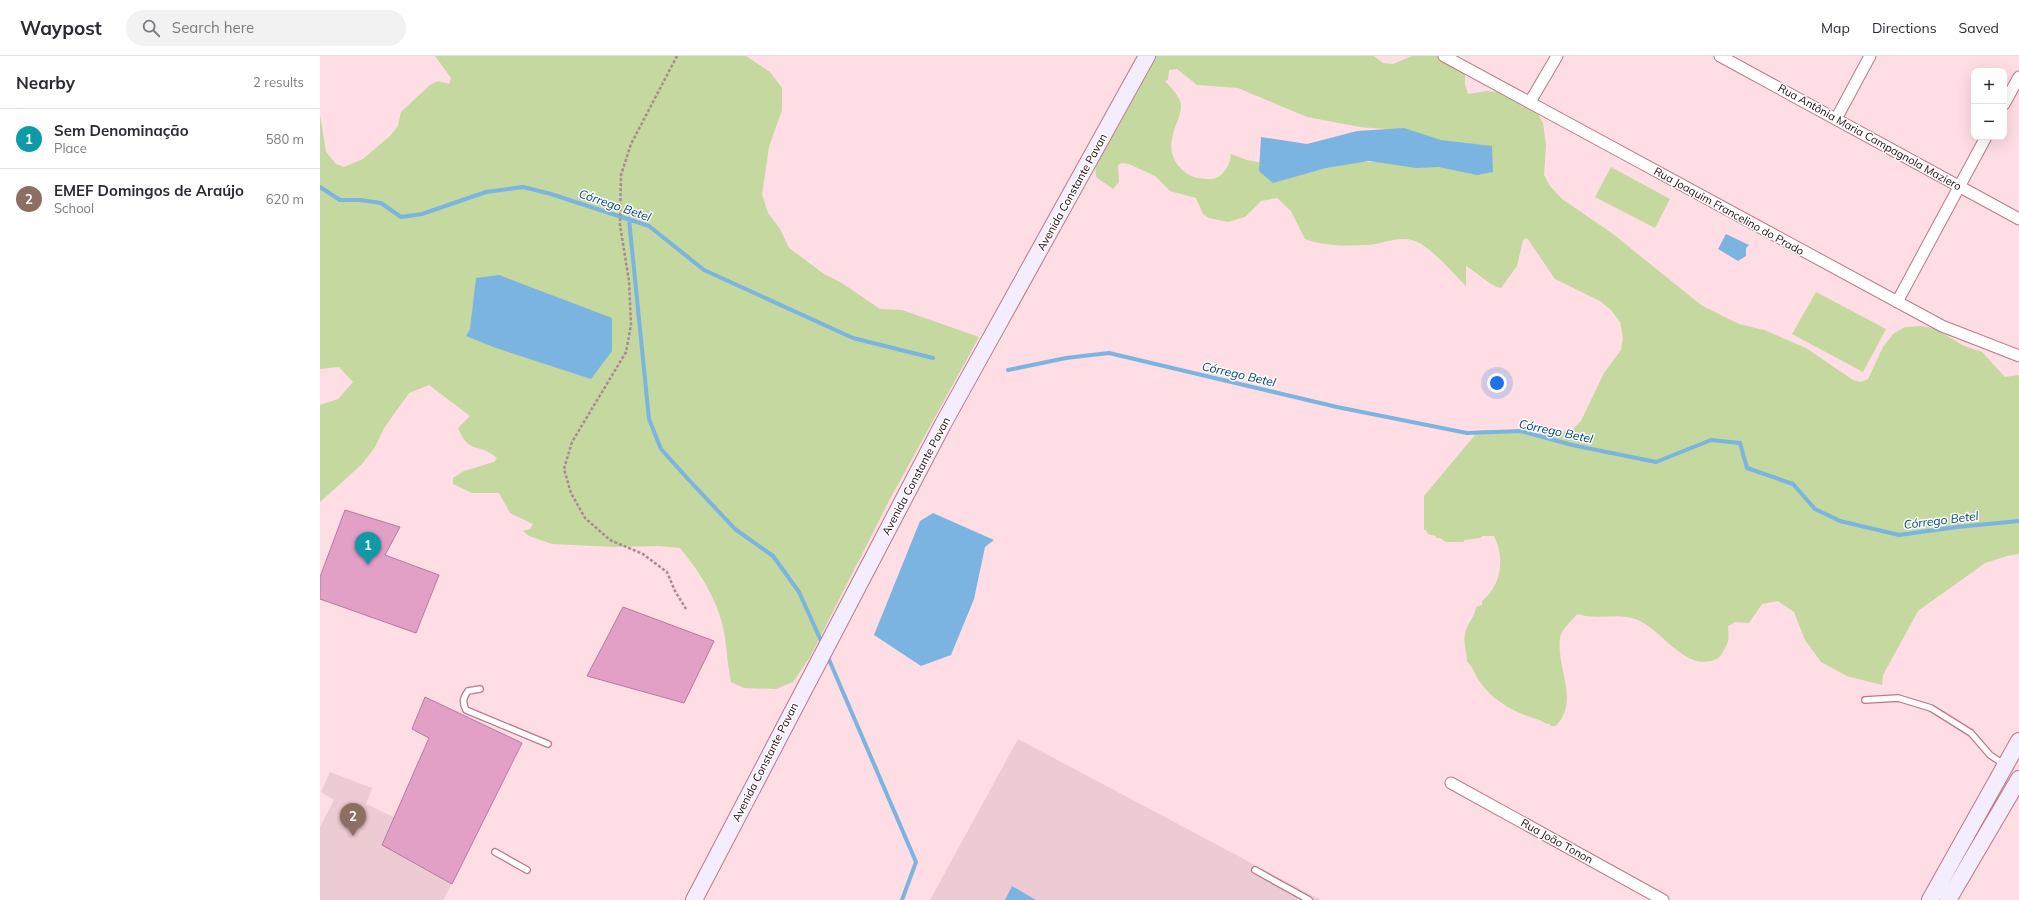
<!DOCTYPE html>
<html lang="en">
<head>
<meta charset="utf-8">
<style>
  :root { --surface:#fff; --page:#f2f2f3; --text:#2b2b33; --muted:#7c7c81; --line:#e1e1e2; --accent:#111827 }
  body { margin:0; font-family:Mulish,sans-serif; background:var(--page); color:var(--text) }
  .controls { position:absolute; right:12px; top:12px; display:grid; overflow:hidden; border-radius:8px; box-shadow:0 4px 16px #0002 }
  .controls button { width:36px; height:36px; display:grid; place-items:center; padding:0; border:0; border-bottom:1px solid var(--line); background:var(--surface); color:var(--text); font:20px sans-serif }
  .you { position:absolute; left:1177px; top:327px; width:14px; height:14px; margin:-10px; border:3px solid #fff; border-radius:50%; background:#1a73e8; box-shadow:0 0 0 6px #1a73e833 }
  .badge { display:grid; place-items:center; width:26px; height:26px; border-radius:50%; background:var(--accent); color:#fff; font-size:13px; font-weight:700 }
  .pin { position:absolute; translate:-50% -33px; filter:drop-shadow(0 1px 2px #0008) }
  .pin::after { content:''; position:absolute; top:21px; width:14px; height:12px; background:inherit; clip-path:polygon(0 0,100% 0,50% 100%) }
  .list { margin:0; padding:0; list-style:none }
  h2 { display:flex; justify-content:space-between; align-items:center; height:52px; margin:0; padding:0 16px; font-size:17px }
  h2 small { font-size:13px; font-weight:400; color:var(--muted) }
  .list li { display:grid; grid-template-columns:26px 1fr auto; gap:12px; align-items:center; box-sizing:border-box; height:60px; padding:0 16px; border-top:1px solid var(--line) }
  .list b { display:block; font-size:15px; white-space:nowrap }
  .list p { margin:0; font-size:13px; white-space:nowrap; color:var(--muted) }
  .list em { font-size:13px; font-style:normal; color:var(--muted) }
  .icon { flex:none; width:22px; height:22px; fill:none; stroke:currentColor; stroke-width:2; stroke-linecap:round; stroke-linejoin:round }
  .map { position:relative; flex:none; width:1699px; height:844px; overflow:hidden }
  header { display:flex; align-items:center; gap:24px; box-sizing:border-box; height:56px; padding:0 20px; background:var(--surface); border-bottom:1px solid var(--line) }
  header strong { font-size:19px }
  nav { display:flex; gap:22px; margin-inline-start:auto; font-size:14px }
  .search { width:280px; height:36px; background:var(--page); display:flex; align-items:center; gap:10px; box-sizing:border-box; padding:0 14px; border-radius:22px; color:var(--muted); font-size:15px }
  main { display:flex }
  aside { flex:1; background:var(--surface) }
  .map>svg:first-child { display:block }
  .built { fill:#edcbd2 }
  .green { fill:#c4d89f; fill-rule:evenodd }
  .water { fill:#7cb4e1 }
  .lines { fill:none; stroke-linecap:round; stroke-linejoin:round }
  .stream { stroke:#7cb4e1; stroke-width:4 }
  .building { fill:#e3a0c7; stroke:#b8789e }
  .lane-casing { stroke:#be7688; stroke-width:8 }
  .street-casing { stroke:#be7688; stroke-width:13 }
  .secondary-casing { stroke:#be7688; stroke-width:18 }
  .path { stroke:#a88a91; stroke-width:2.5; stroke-dasharray:3 2; stroke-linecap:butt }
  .lane { stroke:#fff; stroke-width:5.5 }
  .street { stroke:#fff; stroke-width:11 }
  .secondary { stroke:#f4edfd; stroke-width:16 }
  .labels { text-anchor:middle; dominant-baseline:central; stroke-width:3; stroke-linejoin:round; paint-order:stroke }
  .street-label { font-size:11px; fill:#1f050d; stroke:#fff }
  .water-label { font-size:12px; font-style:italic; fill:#014772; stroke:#fff }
</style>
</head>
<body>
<header>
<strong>Waypost</strong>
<div class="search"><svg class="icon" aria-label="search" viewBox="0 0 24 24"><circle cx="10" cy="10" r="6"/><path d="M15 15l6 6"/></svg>Search here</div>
<nav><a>Map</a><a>Directions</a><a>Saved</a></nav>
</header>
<main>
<aside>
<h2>Nearby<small>2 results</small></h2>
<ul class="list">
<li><span class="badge" style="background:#0f9aa8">1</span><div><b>Sem Denominação</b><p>Place</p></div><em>580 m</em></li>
<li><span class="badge" style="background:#8d6e63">2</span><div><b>EMEF Domingos de Araújo</b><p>School</p></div><em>620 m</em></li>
</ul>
</aside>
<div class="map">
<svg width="1699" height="844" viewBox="0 0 1699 844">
  <rect width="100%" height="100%" fill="#fedde4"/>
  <path class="built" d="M698 683 1001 844H610Z
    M10 716 52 732 46 748 74 761 62 789 132 828 123 844H0V771L14 744 1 736Z"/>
  <path class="green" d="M115 0H426L450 16 462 32V54L449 91 442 138 448 157 460 173 469 192 504 218 522 227 560 253 582 254 659 281 571 441 490 601 473 626 456 633 424 632 411 626C407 608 407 589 403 571 396 541 379 515 360 492L339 490 295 491 232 488 209 480 203 475 210 473 213 468 190 457 179 437H152L133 428V422L144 415 174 406 177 402C158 386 149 399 138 372L150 360 109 329 89 337 64 372 55 391 42 408 0 446V349L18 343 33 326 19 311 0 313V59L6 96 16 108 24 111 43 103 70 80 78 70 81 56 110 29 118 25 129 28 131 22Z
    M833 0H1054L1063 7 1073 8 1092 0H1121L1145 18V28L1148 38 1166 35 1191 37 1216 54 1223 67 1226 89 1224 119 1230 130 1242 143 1293 178 1381 249 1419 268 1444 274 1486 292 1533 324 1541 326 1548 323 1563 291 1573 278 1585 271 1602 270 1617 273 1642 289 1662 296 1685 321 1699 319V498L1687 500 1665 507 1598 555 1563 619 1562 629 1527 620 1501 606 1485 584 1474 556 1458 545 1442 548 1429 567 1415 566 1408 570C1409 585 1409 586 1401 599 1399 602 1398 602 1394 604 1363 615 1342 572 1315 563 1296 557 1277 564 1257 558 1253 564 1241 573 1240 582 1236 612 1260 644 1236 670H1230V668C1224 668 1224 665 1219 664 1196 657 1175 647 1160 626 1156 621 1153 611 1147 605 1147 597 1143 587 1145 578 1147 567 1155 561 1156 551L1162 549V545C1182 529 1185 501 1174 480H1163L1160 482 1145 484 1143 486H1126L1120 482H1116V480L1108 478 1106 474H1104V440L1155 379 1153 376 1164 374 1228 378 1252 374 1261 365 1284 317 1301 294 1303 282 1300 266 1291 254 1280 245 1235 223 1207 182 1203 184 1197 210 1181 232C1172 231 1155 215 1146 210V230C1132 216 1112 192 1095 185 1079 179 1061 189 1046 189 1027 190 1003 190 985 183L971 155 957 142 941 145 925 161 908 166 889 162 883 158 876 142 850 135 835 120 809 108 802 107 798 109 799 126 793 133 776 121 775 109ZM857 13 877 29 918 32 987 61 1040 71 1091 75 1139 106H1015L983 115 927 104 911 98C910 107 907 113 901 119 894 125 885 123 878 122 860 118 848 100 852 83 853 72 861 61 861 50 861 41 851 32 845 25L848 24 849 14Z
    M1291 111 1350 143 1335 172 1275 141Z
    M1496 236 1566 273 1543 316 1472 278Z"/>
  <path class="water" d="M1084 72 1121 84 1172 90 1173 116 1157 119 1119 111 1096 112 1049 105 1006 112 953 127 939 115 941 81 987 88 1037 75Z
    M1406 178 1429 189 1426 192V200L1418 205 1398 193Z
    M179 219 292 262V295L271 323 176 292 146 280 150 273 156 222Z
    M613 457 674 484 665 491 654 543 631 599 601 610 554 579 600 465Z
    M692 830 716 844H685Z"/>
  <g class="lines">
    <path class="stream" d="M0 131 20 144H40L61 147 81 161 102 158 166 136 203 131 231 138 329 170 384 214 533 282 613 302
      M309 163 329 363 341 393 368 423 415 473 453 500 479 536 503 589
      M688 314 746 302 789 297 1017 351 1147 377 1201 375 1252 389 1336 406 1391 384 1420 387 1427 412 1473 428 1495 453 1520 465 1579 479 1637 471 1699 465
      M507 599 596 806 582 844"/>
  </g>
  <path class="building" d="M25 454 80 471 65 499 119 519 96 577 0 543V521Z
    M303 551 394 585 364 647 267 620Z
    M105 641 202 687 132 828 62 789 109 682 92 673Z"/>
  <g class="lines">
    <defs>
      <path id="lane" d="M160 633 148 635C143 642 142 646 146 654L228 688
        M1545 644 1578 642 1611 652 1651 677 1670 699 1685 709
        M175 796 207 814
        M935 814 989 844"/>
      <path id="street" d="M1124 0 1622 270 1699 300
        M1400 0 1699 163
        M1210 46 1237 0
        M1684 48 1699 21
        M1516 63 1550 0
        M1577 246 1666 81
        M1131 727 1343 844"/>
      <path id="secondary" d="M374 844 623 368 827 0
        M1610 844 1699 685
        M1628 844 1699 723"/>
    </defs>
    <use href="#lane" class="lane-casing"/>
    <use href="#street" class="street-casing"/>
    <use href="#secondary" class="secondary-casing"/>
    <path class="path" d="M357 0 311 88 301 119 300 169 309 225 311 269 306 296 252 386 244 413 251 437 265 462 290 484 323 498 347 516 355 535 366 553"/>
    <use href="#lane" class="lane"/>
    <use href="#street" class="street"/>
    <use href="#secondary" class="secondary"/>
  </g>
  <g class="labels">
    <g class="street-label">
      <text transform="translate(1550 81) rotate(29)">Rua Antônia Maria Campagnola Maziero</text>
      <text transform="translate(752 136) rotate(-61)">Avenida Constante Pavan</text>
      <text transform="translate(1409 155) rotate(29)">Rua Joaquim Francelino do Prado</text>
      <text transform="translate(596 420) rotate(-62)">Avenida Constante Pavan</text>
      <text transform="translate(445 706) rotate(-63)">Avenida Constante Pavan</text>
      <text transform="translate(1237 785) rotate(29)">Rua João Tonon</text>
    </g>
    <g class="water-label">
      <text transform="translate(295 149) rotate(19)">Córrego Betel</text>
      <text transform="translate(919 318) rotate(13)">Córrego Betel</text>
      <text transform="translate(1236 375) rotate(12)">Córrego Betel</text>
      <text transform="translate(1621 464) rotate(-7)">Córrego Betel</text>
    </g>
  </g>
</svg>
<div class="controls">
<button>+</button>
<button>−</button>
</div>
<div class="you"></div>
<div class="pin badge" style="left:48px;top:509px;background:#0f9aa8">1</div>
<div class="pin badge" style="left:33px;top:780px;background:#8d6e63">2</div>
</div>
</main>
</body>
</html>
